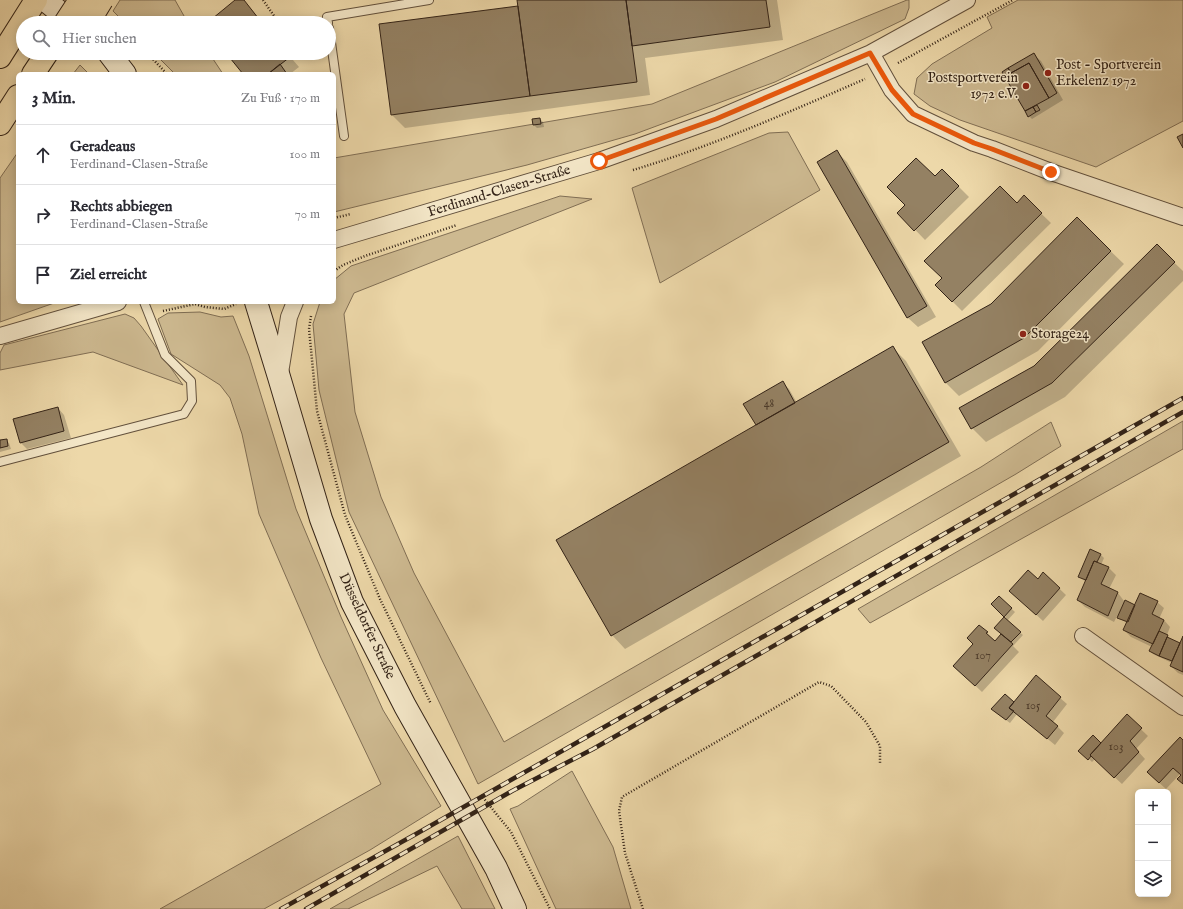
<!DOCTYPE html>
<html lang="de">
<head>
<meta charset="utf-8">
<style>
  :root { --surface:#fff; --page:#f7f7f7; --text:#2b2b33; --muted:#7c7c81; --line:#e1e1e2 }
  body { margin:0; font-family:"IM FELL English",serif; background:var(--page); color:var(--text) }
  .controls { position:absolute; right:12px; bottom:12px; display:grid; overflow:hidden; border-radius:6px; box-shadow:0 2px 10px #0003 }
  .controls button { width:36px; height:36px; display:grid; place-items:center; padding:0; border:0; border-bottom:1px solid var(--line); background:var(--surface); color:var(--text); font:20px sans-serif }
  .stop { position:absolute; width:12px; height:12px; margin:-9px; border:3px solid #ea580c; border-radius:50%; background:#fff }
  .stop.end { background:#ea580c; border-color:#fff; box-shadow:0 1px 4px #0008 }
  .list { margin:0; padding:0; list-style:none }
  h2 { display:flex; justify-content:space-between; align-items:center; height:52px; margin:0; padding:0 16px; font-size:17px }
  h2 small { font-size:13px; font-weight:400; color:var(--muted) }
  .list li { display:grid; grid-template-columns:26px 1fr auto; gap:12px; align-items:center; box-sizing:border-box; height:60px; padding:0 16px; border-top:1px solid var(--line) }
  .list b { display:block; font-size:15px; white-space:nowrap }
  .list p { margin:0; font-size:13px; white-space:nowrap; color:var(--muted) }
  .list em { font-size:13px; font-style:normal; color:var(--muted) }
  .icon { flex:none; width:22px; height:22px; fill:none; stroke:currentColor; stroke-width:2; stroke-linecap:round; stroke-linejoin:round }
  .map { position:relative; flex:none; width:1183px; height:909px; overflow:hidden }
  .search { position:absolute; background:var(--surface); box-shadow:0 2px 10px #0003; left:16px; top:16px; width:320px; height:44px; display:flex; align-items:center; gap:10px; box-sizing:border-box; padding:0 14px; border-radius:22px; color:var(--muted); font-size:15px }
  .panel { position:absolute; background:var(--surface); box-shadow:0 2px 10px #0003; left:16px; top:72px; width:320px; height:232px; border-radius:6px }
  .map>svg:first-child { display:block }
  .green { fill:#cdb990; stroke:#806e54 }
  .shadow { fill:#0003 }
  .building { fill:#948163; stroke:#332317 }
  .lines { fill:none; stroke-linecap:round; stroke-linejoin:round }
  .lane-casing { stroke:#62503c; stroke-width:10 }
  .street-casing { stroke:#62503c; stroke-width:18 }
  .secondary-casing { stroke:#332317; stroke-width:24 }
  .highway-casing { stroke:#332317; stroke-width:24 }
  .path { stroke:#332317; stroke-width:2.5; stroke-dasharray:1 2; stroke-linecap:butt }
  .lane { stroke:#f3e6c7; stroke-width:8 }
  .street { stroke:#f3e6c7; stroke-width:16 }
  .secondary { stroke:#f3e6c7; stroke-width:22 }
  .highway { stroke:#edd8a9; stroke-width:22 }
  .rail-casing { stroke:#332317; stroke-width:4.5 }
  .rail { stroke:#f3e6c7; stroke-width:3; stroke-dasharray:9; stroke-linecap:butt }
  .highway-bridge-casing { stroke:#332317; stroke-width:24; stroke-linecap:butt }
  .highway-bridge { stroke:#edd8a9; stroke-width:22 }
  .route { stroke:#ea580c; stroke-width:5 }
  .poi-dot { fill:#8f2418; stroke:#f3e6c7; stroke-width:1.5 }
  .labels { text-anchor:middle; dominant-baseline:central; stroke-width:3; stroke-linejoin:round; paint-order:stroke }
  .number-label { font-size:12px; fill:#4b3a2a }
  .poi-label { font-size:14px; fill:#332317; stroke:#f3e6c7; text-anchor:start }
  .street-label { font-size:14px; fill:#332317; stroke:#f3e6c7 }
</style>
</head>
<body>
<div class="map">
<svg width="1183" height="909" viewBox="0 0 1183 909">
  <rect width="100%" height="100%" fill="#edd8a9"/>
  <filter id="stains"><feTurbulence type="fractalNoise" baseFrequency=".005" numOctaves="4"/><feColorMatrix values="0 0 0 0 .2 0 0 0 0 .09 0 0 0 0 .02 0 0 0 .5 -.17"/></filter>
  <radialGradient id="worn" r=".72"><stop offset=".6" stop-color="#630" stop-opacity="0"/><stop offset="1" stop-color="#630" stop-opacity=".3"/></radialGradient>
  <path class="green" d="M120 0H175L188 23H125L113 11Z
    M907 0H909V8L905 19 775 82 635 134 527 165 334 212V158L652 104Z
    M1018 0H1183V121L1096 167 960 120 930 106 914 94 917 78 932 64 992 28 987 17Z
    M154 53H209L223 74H175Z
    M80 65 89 74H73Z
    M788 132 820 190 660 283 632 188 769 133Z
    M18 152V302H57L0 322V178Z
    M560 196 592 199 354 293 344 314 355 412 381 497 414 573 504 742 981 467 1051 422 1061 446 1016 474 478 784 349 512 319 390 313 324 320 302H334V280L351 266Z
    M200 312 221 317 233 316 249 356 296 509 341 617 383 710 441 806 370 850 264 909H160L381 784 321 658 259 514 242 434 230 398 220 385 171 354 158 319 168 313Z
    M125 314 134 318 141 326 183 385 93 352 0 370V353L4 345Z
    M1183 421V449L870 623 858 609Z
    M572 771 613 847 631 909H556L510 809 518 806Z
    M458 836 495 909H462L437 866 348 909H330Z"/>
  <path class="shadow" d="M237 0H243L263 23H208Z
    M518 0H777L783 40 645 58 650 95 405 128 392 115 519 7Z
    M227 53H287L299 67 290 74H244Z
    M1034 55 1041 61 1063 100 1032 119 1029 116 1003 72Z
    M540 119 543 122 544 127 537 128 534 125Z
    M837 152 847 162 936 317 918 327 907 317Z
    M942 170 969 197 925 240 899 213Z
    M1024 197 1051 223 962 311 936 285Z
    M1077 219 1124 264 1038 351 959 396 946 383 924 343 991 305Z
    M1157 246 1183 271V281L1065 397 986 442 972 428 961 408 1035 366Z
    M893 348 906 361 961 456 625 649 612 635 557 541 757 426 782 382 789 389 797 403Z
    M58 408 64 415 71 438 27 449 21 443Z
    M6 440 9 443 11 449 0 452V441Z
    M1091 550 1101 555 1104 558 1101 565 1109 568 1116 575 1109 589 1118 593 1124 601 1135 605 1157 602 1164 608 1159 619 1164 620 1170 627 1167 635 1170 639 1181 644 1183 639V675L1178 673 1171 666 1172 663 1153 654 1150 651 1152 647 1131 637 1124 630 1127 623 1122 620 1117 616 1114 622 1085 607 1078 600 1086 582 1079 577Z
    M1044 574 1066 595 1043 621 1017 597 1038 580Z
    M999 597 1015 612 1007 621 1023 635 1013 646 1019 652 982 692 961 672 974 644 979 626 987 633 995 643 1002 635 995 628 1006 617 992 604Z
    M1036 677 1067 704 1053 722 1064 733 1055 745 1017 714 1010 723 995 712 1014 703Z
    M1127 716 1148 736 1136 749 1145 759 1122 784 1095 759 1092 762 1080 750 1101 745Z
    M1183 741V783L1182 775 1181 773 1166 789 1155 779Z"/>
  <path class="building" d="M235 0H244L262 23H207Z
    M517 0H626L637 82 530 96Z
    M626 0H766L770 27 632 46Z
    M518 6 530 96 391 115 379 24Z
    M226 53H287L290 57 268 74H243Z
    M1034 53 1057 93 1049 98 1029 63 1011 73 1008 68Z
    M1029 63 1049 98 1025 111 1002 72 1008 68 1011 73Z
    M280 64 287 74H268Z
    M1037 105 1040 110 1036 112 1033 107Z
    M1033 107 1036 112 1028 117 1025 111Z
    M540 118 541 124 533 125 532 119Z
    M1183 134V148L1177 137Z
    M837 150 927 306 907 318 817 162Z
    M916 158 935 176 942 169 959 186 914 231 897 213 905 205 887 187Z
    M1000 186 1017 203 1024 195 1042 213 952 302 935 285 942 278 924 261Z
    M1077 217 1111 251 1024 338 945 383 922 342 991 304Z
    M1157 244 1175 262 1052 383 971 429 959 408 1034 366Z
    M893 346 949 442 611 636 556 540Z
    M783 381 795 403 756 425 743 404Z
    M58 407 64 431 20 443 13 419Z
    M7 439 8 446 0 448V440Z
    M1090 549 1101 554 1097 562 1094 561 1086 580 1078 577Z
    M1094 561 1109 567 1101 584 1118 592 1108 616 1077 600Z
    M1028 570 1038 579 1043 572 1060 588 1036 615 1009 591Z
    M1140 593 1158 601 1152 614 1164 620 1153 644 1123 630Z
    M999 596 1012 608 1004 617 991 604Z
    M1125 600 1135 605 1128 622 1117 618Z
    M1004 617 1021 632 1011 642 994 628Z
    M979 625 988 632 986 633 995 641 1001 634 1013 644 975 686 953 666 973 644 967 638Z
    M1159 631 1168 635 1159 656 1149 651Z
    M1183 636V672L1170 666Z
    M1167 637 1180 643 1172 661 1159 656Z
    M1036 675 1061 697 1046 716 1058 726 1047 739 1009 708Z
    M1005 694 1014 702 1009 708 1014 711 1006 720 991 709Z
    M1127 714 1142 728 1130 741 1139 752 1114 778 1090 755Z
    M1093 735 1101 743 1090 755 1091 756 1088 760 1078 751Z
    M1180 737 1183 740V784L1177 779 1181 775 1173 768 1159 783 1147 772Z"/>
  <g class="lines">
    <defs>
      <path id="lane" d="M328 23 327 17 429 0
        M329 28 344 136
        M0 462 184 414 192 401 191 381 165 355 144 302"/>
      <path id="street" d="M871 53 892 90 913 114 974 143 992 149 1051 172 1183 217
        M334 240 599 161 716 119 871 53 967 0
        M0 336 118 302
        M280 373 289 317 295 302
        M1083 636 1183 707"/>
      <path id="secondary" d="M45 0 73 23
        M109 53 125 74
        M256 302 279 377 321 519 352 602 405 706 496 868 515 909"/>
      <path id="highway" d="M0 57 36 0
        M33 74 47 53
        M0 124 18 96"/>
    </defs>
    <use href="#lane" class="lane-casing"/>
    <use href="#street" class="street-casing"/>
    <use href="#secondary" class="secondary-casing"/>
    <use href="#highway" class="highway-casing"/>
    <path class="path" d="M263 0 279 23
      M147 53 167 74
      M301 53 319 56
      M898 63 1013 0
      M633 170C713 146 789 112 865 79
      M334 218 351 214
      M334 271 343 265 365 256 457 225
      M163 311 195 304 205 307 224 309 236 304
      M311 316 309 329 317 411 345 515 380 599 431 704
      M481 795 511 832 550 909
      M643 909 625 853 619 811 622 797 819 682 831 686 866 722 880 746V763"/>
    <use href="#lane" class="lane"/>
    <use href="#street" class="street"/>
    <use href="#secondary" class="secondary"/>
    <use href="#highway" class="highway"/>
    <defs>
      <path id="rail" d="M281 909 416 834 1183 398
        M306 909 512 791 593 749 1183 412"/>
    </defs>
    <use href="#rail" class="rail-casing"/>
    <use href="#rail" class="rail"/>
    <defs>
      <path id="highway-bridge" d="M65 23 80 0
        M88 23 102 0"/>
    </defs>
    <use href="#highway-bridge" class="highway-bridge-casing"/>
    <use href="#highway-bridge" class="highway-bridge"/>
  </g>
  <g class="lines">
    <path class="route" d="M599 161 716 119 870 53 892 90 913 114 974 143 992 149 1051 172"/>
  </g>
  <g class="poi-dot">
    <circle cx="1048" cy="73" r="4"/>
    <circle cx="1026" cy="86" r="4"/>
    <circle cx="1023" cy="334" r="4"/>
  </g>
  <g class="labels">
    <g class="number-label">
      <text x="769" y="403">48</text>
      <text x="983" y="655">107</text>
      <text x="1033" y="705">105</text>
      <text x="1116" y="746">103</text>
    </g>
    <g class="poi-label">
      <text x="1056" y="65">Post - Sportverein<tspan x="1056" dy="16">Erkelenz 1972</tspan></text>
      <text x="1018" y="78" text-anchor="end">Postsportverein<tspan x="1018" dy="16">1972 e.V.</tspan></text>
      <text x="1031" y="334">Storage24</text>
    </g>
    <g class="street-label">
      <text transform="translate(499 191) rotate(-17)">Ferdinand-Clasen-Straße</text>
      <text transform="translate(367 626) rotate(65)">Düsseldorfer Straße</text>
    </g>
  </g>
  <rect width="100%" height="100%" filter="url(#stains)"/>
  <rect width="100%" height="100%" fill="url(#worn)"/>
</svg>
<div class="controls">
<button>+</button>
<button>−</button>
<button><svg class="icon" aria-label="layers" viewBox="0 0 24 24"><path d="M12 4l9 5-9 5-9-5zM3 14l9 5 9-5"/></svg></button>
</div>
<div class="stop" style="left:599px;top:161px"></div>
<div class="stop end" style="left:1051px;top:172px"></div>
<div class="search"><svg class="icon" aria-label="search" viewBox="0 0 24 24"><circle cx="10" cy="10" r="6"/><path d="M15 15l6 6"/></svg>Hier suchen</div>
<section class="panel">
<h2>3 Min.<small>Zu Fuß · 170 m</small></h2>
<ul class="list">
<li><svg class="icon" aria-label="ahead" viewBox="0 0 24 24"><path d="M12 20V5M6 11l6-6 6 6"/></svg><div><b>Geradeaus</b><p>Ferdinand-Clasen-Straße</p></div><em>100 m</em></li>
<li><svg class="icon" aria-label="right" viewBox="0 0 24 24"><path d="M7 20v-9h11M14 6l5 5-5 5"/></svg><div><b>Rechts abbiegen</b><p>Ferdinand-Clasen-Straße</p></div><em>70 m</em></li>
<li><svg class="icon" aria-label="arrive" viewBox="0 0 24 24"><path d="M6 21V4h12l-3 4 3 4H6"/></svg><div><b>Ziel erreicht</b></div></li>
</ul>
</section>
</div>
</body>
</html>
